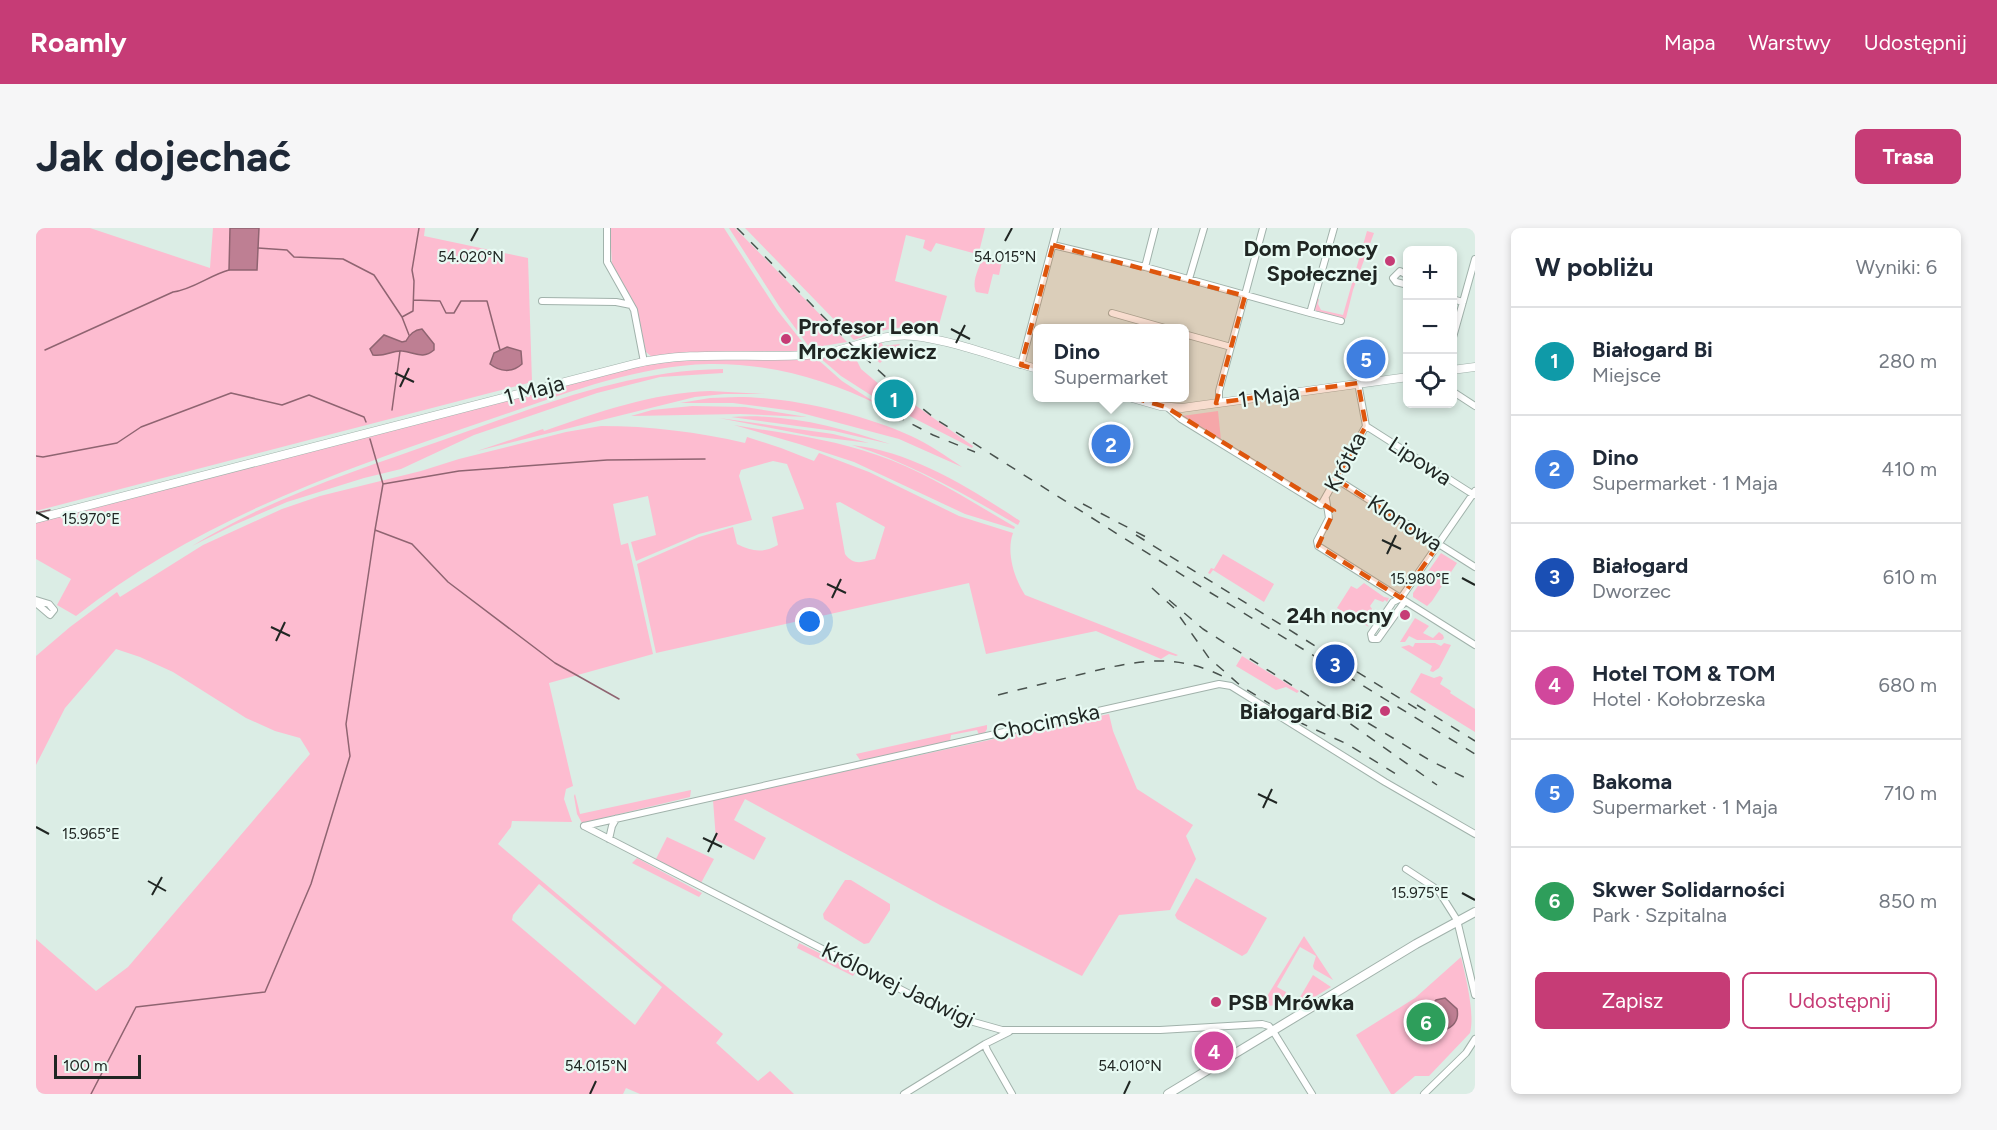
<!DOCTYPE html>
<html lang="pl">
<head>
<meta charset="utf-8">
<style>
  :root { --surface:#fff; --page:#f6f6f7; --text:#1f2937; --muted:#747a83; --line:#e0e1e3; --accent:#c63c76 }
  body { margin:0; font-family:Figtree,sans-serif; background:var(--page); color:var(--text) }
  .controls { position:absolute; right:18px; top:18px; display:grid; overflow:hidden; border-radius:9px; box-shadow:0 3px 9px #0003 }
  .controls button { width:54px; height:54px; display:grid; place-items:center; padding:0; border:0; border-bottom:2px solid var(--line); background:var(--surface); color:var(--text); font:30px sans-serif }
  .scale { position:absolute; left:18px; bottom:15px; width:87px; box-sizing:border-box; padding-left:6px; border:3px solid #202623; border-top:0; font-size:16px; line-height:21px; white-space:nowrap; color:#202623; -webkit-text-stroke:4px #e8faf3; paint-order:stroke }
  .you { position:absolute; left:774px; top:394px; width:21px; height:21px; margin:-15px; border:4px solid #fff; border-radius:50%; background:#1a73e8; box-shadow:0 0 0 9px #1a73e833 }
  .badge { display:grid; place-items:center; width:39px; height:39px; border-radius:50%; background:var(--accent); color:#fff; font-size:20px; font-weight:700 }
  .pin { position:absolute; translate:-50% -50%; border:3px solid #fff; box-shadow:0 2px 6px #0006 }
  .popup { position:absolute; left:997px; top:96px; width:156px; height:78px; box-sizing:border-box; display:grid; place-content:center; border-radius:9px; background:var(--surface); filter:drop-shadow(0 2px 4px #0005); font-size:20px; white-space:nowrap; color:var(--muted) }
  .popup b { font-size:22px; color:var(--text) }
  .popup::after { content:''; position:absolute; left:50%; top:100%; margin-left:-12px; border:12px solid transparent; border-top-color:var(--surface) }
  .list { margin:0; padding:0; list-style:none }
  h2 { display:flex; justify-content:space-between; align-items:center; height:78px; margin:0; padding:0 24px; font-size:26px }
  h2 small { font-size:20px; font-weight:400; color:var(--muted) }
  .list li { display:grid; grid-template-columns:39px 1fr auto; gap:18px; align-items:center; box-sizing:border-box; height:108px; padding:0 24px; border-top:2px solid var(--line) }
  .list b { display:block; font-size:22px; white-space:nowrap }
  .list p { margin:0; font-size:20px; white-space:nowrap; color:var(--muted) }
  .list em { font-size:20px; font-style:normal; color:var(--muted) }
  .actions { display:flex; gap:12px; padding:18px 24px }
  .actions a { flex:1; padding:14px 0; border:2px solid var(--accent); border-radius:9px; text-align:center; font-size:21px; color:var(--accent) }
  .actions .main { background:var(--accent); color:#fff }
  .icon { flex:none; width:33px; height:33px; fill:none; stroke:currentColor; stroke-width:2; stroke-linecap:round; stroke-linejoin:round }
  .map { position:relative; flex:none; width:1439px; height:866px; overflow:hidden; border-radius:9px }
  header { display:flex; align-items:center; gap:36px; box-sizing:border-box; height:84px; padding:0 30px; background:var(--accent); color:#fff }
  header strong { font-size:28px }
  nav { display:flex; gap:33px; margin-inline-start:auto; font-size:21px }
  .intro { display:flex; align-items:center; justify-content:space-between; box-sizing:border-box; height:144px; padding:0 36px }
  h1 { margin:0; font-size:42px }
  .button { padding:15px 27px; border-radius:9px; background:var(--accent); color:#fff; font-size:21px; font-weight:700 }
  main { display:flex; gap:36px; padding:0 36px }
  aside { flex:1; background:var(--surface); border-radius:9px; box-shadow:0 3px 9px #0003 }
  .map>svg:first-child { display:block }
  .green { fill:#fdbcd0; fill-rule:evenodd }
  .water { fill:#be7f93; stroke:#8f6471; stroke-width:1.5 }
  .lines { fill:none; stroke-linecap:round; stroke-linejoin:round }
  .stream { stroke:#8f6471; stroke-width:1.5 }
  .minor-casing { stroke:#a1b2ab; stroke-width:8 }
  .tertiary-casing { stroke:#a1b2ab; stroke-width:9 }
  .secondary-casing { stroke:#a1b2ab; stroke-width:10 }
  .minor { stroke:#fff; stroke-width:6 }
  .tertiary { stroke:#fff; stroke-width:8 }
  .secondary { stroke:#fff; stroke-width:8 }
  .rail { stroke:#49524e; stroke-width:1.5; stroke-dasharray:10 10; stroke-linecap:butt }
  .marked { fill:#de560d; fill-opacity:0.2; stroke:#de560d; stroke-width:4.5; stroke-dasharray:12 8; stroke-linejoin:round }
  .ticks { fill:none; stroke:#202623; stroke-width:2 }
  .poi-dot { fill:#c63c76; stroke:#e8faf3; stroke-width:2 }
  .labels { text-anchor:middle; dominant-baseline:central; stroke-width:4.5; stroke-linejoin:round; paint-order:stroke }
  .poi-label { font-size:22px; font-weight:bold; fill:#202623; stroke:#e8faf3; text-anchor:end }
  .street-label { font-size:22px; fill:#202623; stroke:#e8faf3 }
  .ticks-label { font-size:15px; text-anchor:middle; fill:#202623; stroke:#e8faf3; stroke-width:4.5; stroke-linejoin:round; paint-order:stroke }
</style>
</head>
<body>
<header>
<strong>Roamly</strong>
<nav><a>Mapa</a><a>Warstwy</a><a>Udostępnij</a></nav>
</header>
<div class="intro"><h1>Jak dojechać</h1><a class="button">Trasa</a></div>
<main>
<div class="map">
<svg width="1439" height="866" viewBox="0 0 1439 866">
  <rect width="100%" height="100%" fill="#dbede5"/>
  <path class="green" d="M0 0H54L174 40 177 0H389L388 8 492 30 496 154 0 283Z
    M574 0H688L741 82 771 120 760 123 657 124 616 129 610 124 600 80 576 38Z
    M693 0H699L811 114 774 120 743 78Z
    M709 0H949L943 24 938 23 937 25 900 15 895 24 887 20 889 12 870 7 859 53 911 68 901 104C864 95 851 100 818 112Z
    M1331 3 1338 5 1317 62 1310 90 1308 92 1280 83 1278 79 1281 71H1283L1282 76 1285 82 1307 87Z
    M947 28 966 33 963 47 957 46 952 66 940 64C935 52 944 39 947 28Z
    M845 113 847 118 864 116 857 126 855 124 844 135 826 120Z
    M816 123 825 141 850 162 844 173 805 148 783 129Z
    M779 129 806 153 843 177C790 151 733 135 673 136 597 138 526 167 455 191 309 241 162 291 40 388L21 377 35 351 0 331V294L598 139 631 132Z
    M687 141V145L624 149 561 165 438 207 365 241 328 250 251 274 198 297 156 318C233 270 322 242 407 212 498 180 589 142 687 141Z
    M674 163 729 166H688L659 169 441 223 507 201 508 203C562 184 616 165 674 163Z
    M702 169C755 169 827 186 875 208 893 216 910 228 926 239L863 211 758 183 697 175H644L674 170Z
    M869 170 937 218 936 220 862 182Z
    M656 178 709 179 771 189 704 186 595 188 616 182Z
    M1182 183 1185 212 1146 188Z
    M695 189C750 185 802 199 854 216L798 203Z
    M683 190 797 206 833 215 776 208Z
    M698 197C745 205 796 211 841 227 891 244 934 273 979 299L978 301 929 286 818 234 763 216Z
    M565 198C614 198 662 204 709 215L711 209 745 220 778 233 783 225 833 244 923 288 977 305C970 324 978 350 989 367L1142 427 1140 428 1133 426 1125 431 1060 403 950 426 933 355 620 425 601 336 663 309 697 299 701 316C716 324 728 325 742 317L736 289 768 281 767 277 751 236 737 233 705 242 703 248 716 292 663 306 600 333 595 314 620 307 612 268 577 276 585 317 592 315 617 426 513 455 537 558 530 561 528 571 536 594 476 593 475 599 462 616 687 806 680 815 722 853 734 843 758 866H604L590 860 587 866H0V711L60 763 92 739 274 526 264 510 239 503 210 490 137 444 104 429 80 421 29 480 0 537V428L34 399 81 364 84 369 167 317 246 281 284 268 385 243 423 231 530 204ZM804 274 849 299 839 331C826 334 818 338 809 326L800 275ZM503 656 626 759 599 797 476 692 477 687Z
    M816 217C877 224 934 260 984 293L982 297 980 296C926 265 877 236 816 217Z
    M1405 325 1421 335 1396 373 1391 378 1377 369V365Z
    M1187 326 1238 356 1228 374 1177 342 1174 346 1172 345 1175 340 1178 341Z
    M1328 355 1348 369 1353 370 1351 374 1349 372 1347 374 1339 371 1334 378 1336 381 1329 394 1333 399 1301 380 1315 358 1321 361Z
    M1379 390 1393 398 1387 405 1397 410 1403 404 1407 407 1408 410 1406 412H1381L1373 408 1369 414H1364Z
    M1379 415H1399L1405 418 1408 415 1415 417 1403 440 1397 444 1394 443 1396 438 1365 419 1373 417 1377 419Z
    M1206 428 1263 463 1261 465 1250 459 1240 462 1200 438Z
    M1385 445 1398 450 1404 448 1407 450 1404 456 1415 463 1414 465 1439 481V504L1374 464Z
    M1073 486 1077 503 1101 561 1157 597 1150 608 1160 631 1134 682 1083 687 1046 748 904 677 709 571 698 592 730 610 718 632 680 612 677 572Z
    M951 497V501L948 506 943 507 941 502 915 507 914 513 828 532H824L820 526Z
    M655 562 654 569 546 595 541 586 538 568 539 566 544 586Z
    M631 609 678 631 665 655 620 631Z
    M601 630 662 663 666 665 663 669 596 635Z
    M1160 650 1231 690 1211 725 1206 728 1141 691 1139 687Z
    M809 652H815L854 676V682L833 715 828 716 788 691 787 686Z
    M1268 708 1297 752 1278 741 1277 738 1280 728 1264 719 1241 759 1250 764 1249 767 1253 769 1247 776 1231 778 1228 775 1230 770Z
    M763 715 820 743 817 748 761 720Z
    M1425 729C1430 750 1439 786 1434 805L1393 848H1379L1358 866H1355L1320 807 1379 770Z
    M1277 747 1295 759 1262 779 1260 776Z"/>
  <path class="water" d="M194 0H223L221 42H193Z
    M386 101 398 116V122C386 132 379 124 366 123 356 122 350 129 337 127L334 121 348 107 366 114 370 113C374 106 378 102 386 101Z
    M471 119 485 123 486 136C476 145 464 144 454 136L458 125Z
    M1409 770 1421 781C1427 810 1376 808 1385 790 1387 786 1396 777 1400 772Z"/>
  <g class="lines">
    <path class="stream" d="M222 20 251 22 258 29 307 31 338 47 366 89
      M378 72 404 73 410 85H418L425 73H451L464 122
      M373 107 366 89 377 83 378 53 376 42 383 0
      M9 122 137 64C156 62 174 47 193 42
      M356 182 364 123
      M0 228 7 229 81 215 105 199 195 165 246 177 273 167 328 189 330 194
      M347 256 423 243 571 232 669 231
      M0 285 14 282
      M339 302 376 316 412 354 519 435 583 471
      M55 866 100 779 229 764 275 656 314 528 310 496 339 302 347 256 334 211"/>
    <defs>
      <path id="minor" d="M571 0V34L598 82 608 134
        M1017 17 1109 39 1274 85 1298 0
        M1109 39 1119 0
        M1372 48 1364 43 1357 50 1360 54 1372 57
        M1153 51 1168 0
        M1416 71 1427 74
        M506 73 580 74 595 77
        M1076 85 1129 100
        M1274 85 1305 93
        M1148 106 1195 119
        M1416 113 1439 31
        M985 137 1021 0
        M1322 155 1330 198
        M1416 163 1439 178
        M1183 175V163L1227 0
        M1131 179 1145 191 1285 277 1330 198
        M1330 198 1438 267
        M1300 251 1439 339
        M1290 271 1293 290 1281 313 1282 318 1439 417
        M0 372 13 376 18 382 14 387 0 375
        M1369 373 1342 411H1336L1335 406 1357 374 1365 370 1439 263
        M548 598 1183 456 1195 458 1349 554 1439 606
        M548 598 893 776 934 793 966 802H1124L1226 796 1233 798 1237 803 1276 866
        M573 611 576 598 580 591
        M1370 641 1402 662 1421 692 1439 767
        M949 816 951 822 976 866
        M868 866 949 816 973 804
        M1388 866 1430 825 1439 811"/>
      <path id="tertiary" d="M1416 142 1439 139
        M1096 170 1124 178 1146 180 1372 149
        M0 291 598 136C660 121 722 132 785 126 816 122 845 104 878 108 920 113 961 130 1002 141"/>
      <path id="secondary" d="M1132 866 1380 716 1439 684"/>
    </defs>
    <use href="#minor" class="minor-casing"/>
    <use href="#tertiary" class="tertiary-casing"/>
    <use href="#secondary" class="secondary-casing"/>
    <use href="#minor" class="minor"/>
    <use href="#tertiary" class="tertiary"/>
    <use href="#secondary" class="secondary"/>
    <path class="rail" d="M701 0C766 65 827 135 901 192L1170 362 1439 526
      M841 178 897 207 939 224
      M1047 276 1110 309
      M1100 307 1386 484
      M1116 360 1138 380
      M1133 372 1167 401 1295 482 1401 557
      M1144 389 1173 430 1205 458 1265 495 1311 516 1365 549
      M962 467C989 460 1015 454 1042 447 1095 434 1135 423 1186 448
      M1381 477 1439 513
      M1332 495 1395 533 1436 553"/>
  </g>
  <path class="marked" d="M1017 17 1209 68 1180 175 1322 155 1330 198 1300 251 1402 317 1365 370 1282 318 1298 283 1130 179 985 137Z"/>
  <path class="ticks" d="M435 13 442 0M969 13 976 0M915 101 934 111M920 115 929 97M359 145 378 154M364 159 373 140M0 284 13 291M1346 312 1365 321M1351 326 1360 307M1426 350 1439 357M791 356 810 365M796 370 805 351M235 399 254 408M240 413 249 394M1222 566 1241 575M1227 580 1236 561M0 599 13 606M667 610 686 619M672 624 681 605M112 653 130 663M1426 665 1439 672M116 667 126 649M554 866 560 853M1088 866 1094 853"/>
  <g class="poi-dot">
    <circle cx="1354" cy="33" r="6"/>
    <circle cx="750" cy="111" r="6"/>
    <circle cx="1369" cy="387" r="6"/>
    <circle cx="1349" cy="483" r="6"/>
    <circle cx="1180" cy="774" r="6"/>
  </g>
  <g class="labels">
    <g class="poi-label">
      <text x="1342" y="20">Dom Pomocy<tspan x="1342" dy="25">Społecznej</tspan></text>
      <text x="762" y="98" text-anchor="start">Profesor Leon<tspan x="762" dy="25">Mroczkiewicz</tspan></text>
      <text x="1357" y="387">24h nocny</text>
      <text x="1337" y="483">Białogard Bi2</text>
      <text x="1192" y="774" text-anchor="start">PSB Mrówka</text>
    </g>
    <g class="street-label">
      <text transform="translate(498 162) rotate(-15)">1 Maja</text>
      <text transform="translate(1233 168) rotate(-8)">1 Maja</text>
      <text transform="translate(1384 233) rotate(33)">Lipowa</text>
      <text transform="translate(1309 234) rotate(-62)">Krótka</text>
      <text transform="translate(1369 295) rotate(33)">Klonowa</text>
      <text transform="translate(1010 494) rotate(-12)">Chocimska</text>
      <text transform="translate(862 757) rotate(26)">Królowej Jadwigi</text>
    </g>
  </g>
  <g class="ticks-label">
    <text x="435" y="34">54.020°N</text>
    <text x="969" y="34">54.015°N</text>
    <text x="55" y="296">15.970°E</text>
    <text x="1384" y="356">15.980°E</text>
    <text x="55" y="611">15.965°E</text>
    <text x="1384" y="670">15.975°E</text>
    <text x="560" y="843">54.015°N</text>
    <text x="1094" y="843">54.010°N</text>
  </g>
</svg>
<div class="controls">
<button>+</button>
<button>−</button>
<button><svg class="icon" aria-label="locate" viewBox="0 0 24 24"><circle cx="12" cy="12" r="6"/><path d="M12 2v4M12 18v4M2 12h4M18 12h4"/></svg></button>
</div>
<div class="scale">100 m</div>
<div class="you"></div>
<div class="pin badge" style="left:858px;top:171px;background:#0f9aa8">1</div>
<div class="pin badge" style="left:1075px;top:216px;background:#3f7fe0">2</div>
<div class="popup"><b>Dino</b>Supermarket</div>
<div class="pin badge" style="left:1299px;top:436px;background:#1a4fb4">3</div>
<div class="pin badge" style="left:1178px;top:823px;background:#d1479c">4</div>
<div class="pin badge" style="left:1330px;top:131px;background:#3f7fe0">5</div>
<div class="pin badge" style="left:1390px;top:794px;background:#2e9e5b">6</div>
</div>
<aside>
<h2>W pobliżu<small>Wyniki: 6</small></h2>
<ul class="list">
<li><span class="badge" style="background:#0f9aa8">1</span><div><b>Białogard Bi</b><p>Miejsce</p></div><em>280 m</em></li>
<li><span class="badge" style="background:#3f7fe0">2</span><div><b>Dino</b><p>Supermarket · 1 Maja</p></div><em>410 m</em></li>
<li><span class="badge" style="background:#1a4fb4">3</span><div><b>Białogard</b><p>Dworzec</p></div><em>610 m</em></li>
<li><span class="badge" style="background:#d1479c">4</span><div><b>Hotel TOM &amp; TOM</b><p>Hotel · Kołobrzeska</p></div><em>680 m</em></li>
<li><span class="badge" style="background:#3f7fe0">5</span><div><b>Bakoma</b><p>Supermarket · 1 Maja</p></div><em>710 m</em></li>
<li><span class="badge" style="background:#2e9e5b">6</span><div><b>Skwer Solidarności</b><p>Park · Szpitalna</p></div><em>850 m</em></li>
</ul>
<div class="actions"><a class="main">Zapisz</a><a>Udostępnij</a></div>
</aside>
</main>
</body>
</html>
